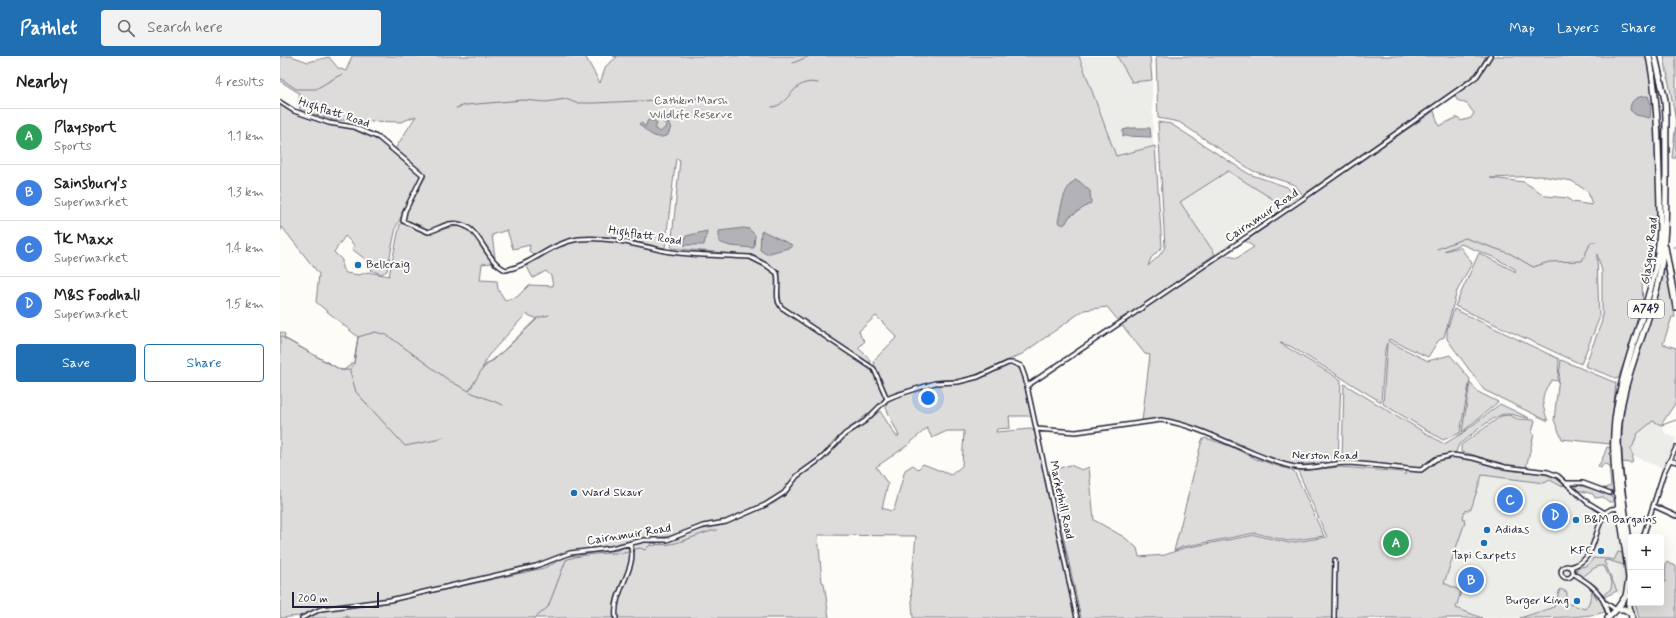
<!DOCTYPE html>
<html lang="en">
<head>
<meta charset="utf-8">
<style>
  :root { --surface:#fff; --page:#f2f2f2; --text:#202124; --muted:#757577; --line:#e0e0e0; --accent:#1f6fb2 }
  body { margin:0; font-family:Mynerve,sans-serif; background:var(--page); color:var(--text) }
  .controls { position:absolute; right:12px; bottom:12px; display:grid; overflow:hidden; border-radius:4px; box-shadow:0 4px 16px #0002 }
  .controls button { width:36px; height:36px; display:grid; place-items:center; padding:0; border:0; border-bottom:1px solid var(--line); background:var(--surface); color:var(--text); font:20px sans-serif }
  .scale { position:absolute; left:12px; bottom:10px; width:87px; box-sizing:border-box; padding-left:4px; border:2px solid #22223b; border-top:0; font-size:11px; line-height:14px; white-space:nowrap; color:#22223b; -webkit-text-stroke:3px #fdfcf7; paint-order:stroke }
  .you { position:absolute; left:648px; top:342px; width:14px; height:14px; margin:-10px; border:3px solid #fff; border-radius:50%; background:#1a73e8; box-shadow:0 0 0 6px #1a73e833 }
  .badge { display:grid; place-items:center; width:26px; height:26px; border-radius:50%; background:var(--accent); color:#fff; font-size:13px; font-weight:700 }
  .pin { position:absolute; translate:-50% -50%; border:2px solid #fff; box-shadow:0 1px 4px #0006 }
  .list { margin:0; padding:0; list-style:none }
  h2 { display:flex; justify-content:space-between; align-items:center; height:52px; margin:0; padding:0 16px; font-size:17px }
  h2 small { font-size:13px; font-weight:400; color:var(--muted) }
  .list li { display:grid; grid-template-columns:26px 1fr auto; gap:12px; align-items:center; box-sizing:border-box; height:56px; padding:0 16px; border-top:1px solid var(--line) }
  .list b { display:block; font-size:15px; white-space:nowrap }
  .list p { margin:0; font-size:13px; white-space:nowrap; color:var(--muted) }
  .list em { font-size:13px; font-style:normal; color:var(--muted) }
  .actions { display:flex; gap:8px; padding:12px 16px }
  .actions a { flex:1; padding:9px 0; border:1px solid var(--accent); border-radius:4px; text-align:center; font-size:14px; color:var(--accent) }
  .actions .main { background:var(--accent); color:#fff }
  .icon { flex:none; width:22px; height:22px; fill:none; stroke:currentColor; stroke-width:2; stroke-linecap:round; stroke-linejoin:round }
  .map { position:relative; flex:none; width:1396px; height:562px; overflow:hidden }
  header { display:flex; align-items:center; gap:24px; box-sizing:border-box; height:56px; padding:0 20px; background:var(--accent); color:#fff }
  header strong { font-size:19px }
  nav { display:flex; gap:22px; margin-inline-start:auto; font-size:14px }
  .search { width:280px; height:36px; background:var(--page); display:flex; align-items:center; gap:10px; box-sizing:border-box; padding:0 14px; border-radius:4px; color:var(--muted); font-size:15px }
  main { display:flex }
  aside { flex:1; background:var(--surface) }
  .map>svg:first-child { display:block }
  .built { fill:#ecece9 }
  .green { fill:#dddcdb; stroke:#807f8b; fill-rule:evenodd }
  .water { fill:#b2b2b7; stroke:#787885 }
  .lines { fill:none; stroke-linecap:round; stroke-linejoin:round }
  .stream { stroke:#787885; stroke-width:1 }
  .street-casing { stroke:#22223b; stroke-width:6 }
  .primary-casing { stroke:#22223b; stroke-width:8 }
  .street { stroke:#fdfcf7; stroke-width:3 }
  .primary { stroke:#fdfcf7; stroke-width:5 }
  .poi-dot { fill:#1f6fb2; stroke:#fdfcf7; stroke-width:1.5 }
  .labels { text-anchor:middle; dominant-baseline:central; stroke-width:4; stroke-linejoin:round; paint-order:stroke }
  .shield { fill:#fdfcf7; stroke:#646373; stroke-width:1 }
  .shield-label { font-size:11px; font-weight:bold; fill:#22223b }
  .park-label { font-size:12px; fill:#5a5a6b; stroke:#fdfcf7 }
  .street-label { font-size:12px; fill:#22223b; stroke:#fdfcf7 }
  .poi-label { font-size:12px; fill:#22223b; stroke:#fdfcf7; text-anchor:start }
</style>
</head>
<body>
<header>
<strong>Pathlet</strong>
<div class="search"><svg class="icon" aria-label="search" viewBox="0 0 24 24"><circle cx="10" cy="10" r="6"/><path d="M15 15l6 6"/></svg>Search here</div>
<nav><a>Map</a><a>Layers</a><a>Share</a></nav>
</header>
<main>
<aside>
<h2>Nearby<small>4 results</small></h2>
<ul class="list">
<li><span class="badge" style="background:#2e9e5b">A</span><div><b>Playsport</b><p>Sports</p></div><em>1.1 km</em></li>
<li><span class="badge" style="background:#3f7fe0">B</span><div><b>Sainsbury's</b><p>Supermarket</p></div><em>1.3 km</em></li>
<li><span class="badge" style="background:#3f7fe0">C</span><div><b>TK Maxx</b><p>Supermarket</p></div><em>1.4 km</em></li>
<li><span class="badge" style="background:#3f7fe0">D</span><div><b>M&amp;S Foodhall</b><p>Supermarket</p></div><em>1.5 km</em></li>
</ul>
<div class="actions"><a class="main">Save</a><a>Share</a></div>
</aside>
<div class="map">
<svg width="1396" height="562" viewBox="0 0 1396 562">
  <rect width="100%" height="100%" fill="#fdfcf7"/>
  <filter id="ink" filterUnits="userSpaceOnUse"><feTurbulence type="fractalNoise" baseFrequency=".025" numOctaves="2"/><feDisplacementMap in="SourceGraphic" scale="8" xChannelSelector="R" yChannelSelector="G"/><feConvolveMatrix kernelMatrix="1 2 1 2 8 2 1 2 1" color-interpolation-filters="sRGB"/></filter>
  <g filter="url(#ink)">
    <path class="built" d="M799 0H837L852 26 872 24 873 90 836 100Z
      M948 115 1007 152 935 198 900 146Z
      M1373 365 1381 369 1386 378 1396 382 1384 413 1353 400 1350 393 1353 390 1357 378Z
      M1202 419 1264 427 1270 424 1281 430 1286 428 1302 443 1304 449 1320 458 1336 462 1346 524 1339 539 1325 509 1332 526 1331 533 1317 543 1311 536 1309 547 1306 553 1286 547 1287 536 1280 534 1274 551 1240 562H1202L1175 552 1181 535 1164 527 1185 466 1183 461 1185 455 1191 453Z"/>
    <path class="green" d="M0 0H11L28 6 49 1 58 12 66 15 72 0H305L320 27 326 10 337 1 333 0H799L836 100 875 90 882 191 871 202 868 210 879 200 885 191 878 66 891 68 969 118 1007 131 1018 144 1007 152 948 115 900 146 935 198 863 249 838 264 827 251 804 254 742 298 695 319 682 323 661 324 616 336 607 341 593 305 617 281 596 260 579 275 581 281 585 285 578 292 588 301 591 308 503 251 499 244 500 216 476 200 391 192 400 104 396 102 385 192C352 185 314 172 281 188L302 184 325 183 387 196 468 202 474 203 495 218 496 247 499 251 593 314 604 341 602 347 558 381 548 394 517 418 503 437 487 446 446 465 430 467 394 480 365 482 330 492 300 494 269 506 99 545 40 551 29 559 0 562V276L5 278 4 282 61 314H64L74 306 78 281 36 246 39 218 2 171 0 176V48L13 57 50 69 76 73 98 82 142 119 116 171 107 215 101 218 91 214 92 213 85 203 72 193 74 189 65 180 54 196 62 204V212L66 217 79 219 88 216 109 220 120 168 122 167 149 178C197 160 188 176 216 208L214 210 211 207 202 208 200 224 217 225 218 233 225 244 237 241 249 229 273 230 271 220 266 215 253 222 246 209 274 191 254 199 249 195 250 189 233 193 227 174 212 179 215 202C191 169 192 158 149 174L125 164 124 160 146 120 115 93 136 60 121 66 53 64 20 54 19 37 0 25ZM246 258 257 263 229 290 202 313 208 300Z
      M837 0H870L872 24 852 26Z
      M876 0H1206L1199 14 1182 28 1023 139 1015 129 973 115 899 66 878 62Z
      M1211 0H1365L1368 4 1376 64 1379 167H1370V192H1373L1362 221 1363 257 1338 323 1305 310 1322 265V215L1317 198 1319 263 1301 308 1175 250 1199 197 1236 216 1235 213 1213 201 1181 188 1164 195 1180 191 1192 207 1177 235 1164 281 1158 285 1148 301 1109 283 1108 285 1148 305 1170 299 1190 323 1180 377 1163 384 1103 348 1107 287 1105 293 1101 346 1010 290 1000 287 1061 324 1058 406 1013 409 987 401 956 386 890 364 880 363 862 365 870 299 865 298 842 269 843 267 944 199 957 202 974 191 965 185 1154 55 1159 70 1178 61 1181 65 1191 62 1194 57 1187 48 1177 44 1175 40 1197 22ZM1261 120 1292 125 1308 136 1312 149 1292 146 1288 142 1266 140 1244 126 1210 122Z
      M1384 0H1396V102H1392L1396 66Z
      M1385 203 1395 261H1392L1383 288 1396 292V346L1381 369 1373 365 1357 378 1353 390 1350 393 1353 400 1352 407 1342 406C1341 379 1343 350 1350 324 1361 283 1380 245 1385 203Z
      M1174 253 1279 303 1278 325 1272 324C1260 339 1261 347 1268 365L1204 334 1167 283V274Z
      M1281 304 1336 327 1330 388 1282 383 1274 364Z
      M732 308 736 309 742 317 752 360H729L730 372 717 373 716 376 751 373 757 377 764 421 796 562H633L631 531 636 480 542 479H538L542 526 544 527 549 562H337C336 538 350 516 355 493H353L351 488 364 484H376L377 488 372 487 371 490 381 488 382 486 419 474 443 469 494 447 506 439 521 419 549 399 566 379 579 372 600 355 616 380H619L606 352 607 346 612 342 651 329 678 326ZM647 372 652 382 667 375H684L682 410 671 419 643 408 638 413 633 409 625 414 614 454 611 455 602 452 608 428 596 411 628 389Z
      M1190 327 1198 336 1218 346 1182 376Z
      M1064 328 1164 388 1181 378 1220 348 1249 362C1242 362 1234 358 1227 358 1215 357 1190 381 1179 388L1176 396 1148 405 1139 413 1062 404Z
      M1229 359 1238 363 1255 364 1252 377 1254 378 1246 412 1214 407 1191 398 1181 396V389L1221 360Z
      M925 382 950 390 976 403 1014 415 1044 480 1008 485 975 477 902 491 894 495 922 384Z
      M1327 391 1332 392 1334 434 1329 435 1326 432 1331 430 1329 409 1323 408 1321 412 1318 410 1322 404Z
      M1173 400C1187 402 1198 406 1212 410 1240 420 1258 410 1286 428L1281 430 1270 424 1264 427 1202 419 1191 453 1185 455 1183 461 1185 466 1164 527 1181 535 1176 552 1202 562H801L769 415 790 409 802 414 809 411 814 464 844 481 857 492 859 501 885 499 904 492 975 479 1009 487 1047 481 1018 415 1060 411 1122 416 1125 419 1126 415 1141 416 1154 405Z
      M1294 428 1321 435 1333 441V446H1329L1323 441 1315 442 1313 438 1297 434Z
      M347 490H350C354 519 329 533 334 562H27L42 554 101 548 264 512 291 499 338 494Z
      M1338 496 1342 497 1344 509 1327 504 1324 505 1337 535 1324 541 1323 539 1331 533 1332 526 1324 510C1314 509 1309 517 1302 521L1296 515 1298 511C1305 511 1310 509 1313 502 1321 503 1327 502 1334 504Z
      M1386 506 1396 510V562H1359L1355 547H1381V527H1385Z
      M1280 533 1287 536 1286 547 1305 553 1309 547 1312 535 1317 543 1319 541 1326 555C1316 562 1257 562 1240 562L1274 551Z"/>
    <path class="water" d="M1368 40 1371 49 1370 62 1356 59 1350 54C1350 43 1358 40 1368 40Z
      M388 62 390 63 388 67 391 71 388 79C376 85 368 77 359 68L361 66 365 71 368 64 375 65 377 67 375 73 380 76 387 70 382 65Z
      M851 72H870L871 81 843 80V74Z
      M795 124 799 125 810 135 811 147 789 161 786 167 783 169 778 166C781 152 783 133 795 124Z
      M464 172 469 173 475 179 474 192 450 190 439 186V175Z
      M427 175 424 189H404L406 180Z
      M483 175 512 189V191L486 198 480 194 481 176Z"/>
    <g class="lines">
      <path class="stream" d="M532 0H542
        M513 7 530 0
        M0 22 16 33H36L58 20 62 19
        M492 51C510 50 512 21 538 27
        M176 52 186 49 243 44 266 46 286 43 296 47H315L419 42
        M1393 191H1396
        M1157 193 1185 182 1231 198 1253 211 1269 206 1302 205 1311 186H1316
        M0 280 61 314H70L74 308 78 281 95 276 107 279 170 325 189 335 201 315 207 307 214 304 257 262 269 259
        M70 315 76 336 125 390 156 384 164 381
        M190 336 223 349
        M1382 369 1396 364
        M355 493 360 492 365 494 372 487C393 494 416 477 437 474
        M60 562 66 560 70 562
        M255 562 268 551 286 504C295 499 323 497 334 497 341 497 344 498 350 495"/>
      <defs>
        <path id="street" d="M0 46 14 55 49 67 74 71 99 82 143 119 125 155 123 165 148 176C155 174 162 170 169 168 201 163 202 204 226 214 252 209 270 187 299 183 329 180 356 189 385 195 412 200 442 199 470 201L486 209 497 217C500 228 494 242 501 251L594 313 607 343
          M747 330 1021 144 1188 27 1197 20 1210 0
          M756 373 796 376 881 364C927 371 966 399 1010 410 1028 415 1050 407 1068 407 1093 408 1117 413 1141 414L1156 403 1173 399 1193 402 1225 411 1268 416 1278 420 1307 446 1325 457
          M1390 404 1396 406
          M1287 427H1303L1330 437
          M1374 450 1396 460
          M1363 481 1384 416 1396 392
          M1281 516a6 6 0 1 1 12 0a6 6 0 1 1-12 0Z
          M1290 511C1318 504 1312 475 1326 456L1331 453 1341 452
          M1293 517C1298 521 1304 524 1309 528 1320 536 1326 548 1329 560
          M1326 547 1336 554
          M22 562 41 553 110 544 256 510 290 497 331 492 364 484H387L423 470 446 466 485 449 504 437 517 420 542 402 565 378 585 365 607 343 614 340 655 327 678 326 698 321 728 307H734L741 310 745 321 797 562
          M336 562C332 535 359 512 350 488
          M1054 562 1055 504"/>
        <path id="primary" d="M1385 191 1396 251
          M1351 499C1346 461 1338 422 1338 384 1338 327 1368 277 1379 222 1389 170 1385 115 1386 62L1385 44 1375 0
          M1351 539 1349 550 1352 562
          M1337 553 1346 540 1349 523C1344 471 1329 417 1335 364 1341 312 1364 265 1375 214 1382 183 1380 150 1379 118 1378 78 1377 39 1369 0
          M1328 562 1337 553H1344L1351 557"/>
      </defs>
      <use href="#street" class="street-casing"/>
      <use href="#primary" class="primary-casing"/>
      <use href="#street" class="street"/>
      <use href="#primary" class="primary"/>
    </g>
  </g>
  <g class="poi-dot">
    <circle cx="78" cy="209" r="4"/>
    <circle cx="294" cy="437" r="4"/>
    <circle cx="1296" cy="464" r="4"/>
    <circle cx="1207" cy="474" r="4"/>
    <circle cx="1204" cy="487" r="4"/>
    <circle cx="1321" cy="495" r="4"/>
    <circle cx="1297" cy="545" r="4"/>
  </g>
  <g class="labels">
    <rect class="shield" x="1348" y="244" width="36" height="18" rx="3"/>
    <g class="shield-label">
      <text x="1366" y="253">A749</text>
    </g>
    <g class="park-label">
      <text x="411" y="45">Cathkin Marsh<tspan x="411" dy="14">Wildlife Reserve</tspan></text>
    </g>
    <g class="street-label">
      <text transform="translate(54 57) rotate(18)">Highflatt Road</text>
      <text transform="translate(982 160) rotate(-34)">Cairnmuir Road</text>
      <text transform="translate(365 180) rotate(9)">Highflatt Road</text>
      <text transform="translate(1370 195) rotate(-83)">Glasgow Road</text>
      <text x="1045" y="400">Nerston Road</text>
      <text transform="translate(781 444) rotate(78)">Markethill Road</text>
      <text transform="translate(349 479) rotate(-9)">Cairnmuir Road</text>
    </g>
    <g class="poi-label">
      <text x="86" y="209">Bellcraig</text>
      <text x="302" y="437">Ward Skaur</text>
      <text x="1304" y="464">B&amp;M Bargains</text>
      <text x="1215" y="474">Adidas</text>
      <text x="1313" y="495" text-anchor="end">KFC</text>
      <text x="1204" y="500" text-anchor="middle">Tapi Carpets</text>
      <text x="1289" y="545" text-anchor="end">Burger King</text>
    </g>
  </g>
</svg>
<div class="controls">
<button>+</button>
<button>−</button>
</div>
<div class="scale">200 m</div>
<div class="you"></div>
<div class="pin badge" style="left:1116px;top:487px;background:#2e9e5b">A</div>
<div class="pin badge" style="left:1191px;top:524px;background:#3f7fe0">B</div>
<div class="pin badge" style="left:1230px;top:444px;background:#3f7fe0">C</div>
<div class="pin badge" style="left:1275px;top:460px;background:#3f7fe0">D</div>
</div>
</main>
</body>
</html>
